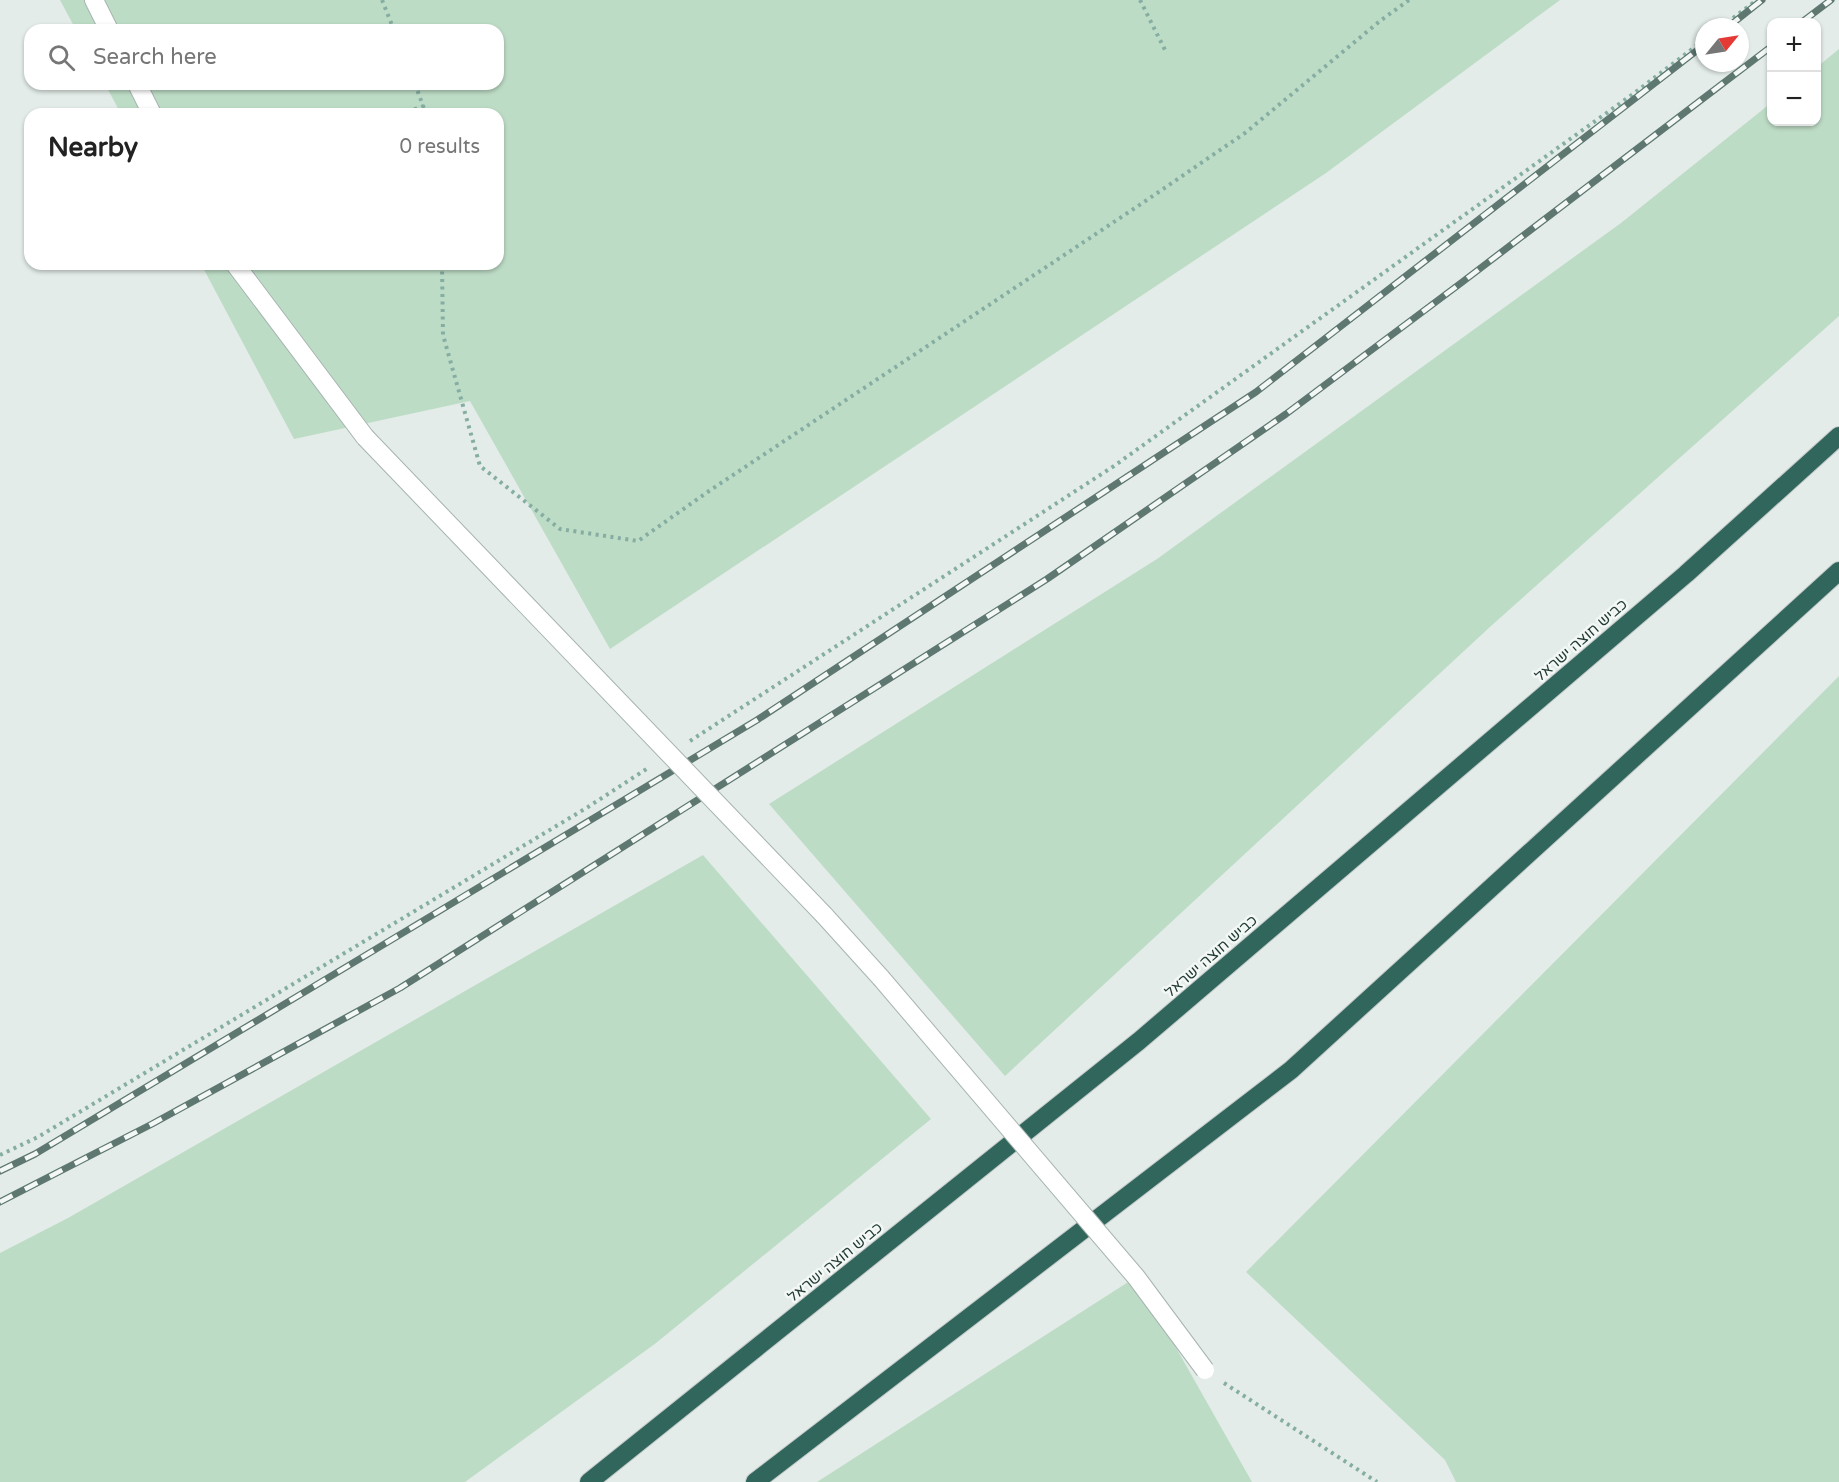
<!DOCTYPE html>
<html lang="en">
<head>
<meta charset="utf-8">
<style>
  :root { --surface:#fff; --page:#f6f6f6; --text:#222; --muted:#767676; --line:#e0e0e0 }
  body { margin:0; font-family:"Varela Round","Noto Sans Hebrew",sans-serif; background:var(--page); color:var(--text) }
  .controls { position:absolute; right:18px; top:18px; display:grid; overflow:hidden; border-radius:12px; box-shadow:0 2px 4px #0004 }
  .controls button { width:54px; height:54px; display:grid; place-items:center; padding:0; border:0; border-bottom:2px solid var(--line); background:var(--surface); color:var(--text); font:30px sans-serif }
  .compass { position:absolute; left:1695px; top:18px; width:54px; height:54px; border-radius:50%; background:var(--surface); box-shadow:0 2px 4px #0004; rotate:60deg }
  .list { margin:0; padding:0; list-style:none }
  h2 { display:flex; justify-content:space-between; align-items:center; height:78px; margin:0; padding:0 24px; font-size:26px }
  h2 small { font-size:20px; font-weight:400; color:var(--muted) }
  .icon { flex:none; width:33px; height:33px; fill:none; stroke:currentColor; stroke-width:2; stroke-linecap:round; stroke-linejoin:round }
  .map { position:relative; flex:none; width:1839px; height:1482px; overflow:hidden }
  .search { position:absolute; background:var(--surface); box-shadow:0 2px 4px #0004; left:24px; top:24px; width:480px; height:66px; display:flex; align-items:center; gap:15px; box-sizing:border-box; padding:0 21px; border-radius:18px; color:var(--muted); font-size:22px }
  .panel { position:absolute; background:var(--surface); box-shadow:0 2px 4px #0004; left:24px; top:108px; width:480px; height:162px; border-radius:18px }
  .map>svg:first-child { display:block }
  .green { fill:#bddcc6 }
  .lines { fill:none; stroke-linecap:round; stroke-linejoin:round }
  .street-casing { stroke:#a6b4af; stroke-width:20 }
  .highway-casing { stroke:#c2c8c7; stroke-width:20 }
  .path { stroke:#85ada2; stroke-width:4; stroke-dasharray:3 4.5; stroke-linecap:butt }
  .street { stroke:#fff; stroke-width:18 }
  .highway { stroke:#31665d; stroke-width:18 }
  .rail-casing { stroke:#5e7771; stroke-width:7 }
  .rail { stroke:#f3f8f6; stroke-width:4.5; stroke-dasharray:14; stroke-linecap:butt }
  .street-bridge-casing { stroke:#a6b4af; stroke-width:20; stroke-linecap:butt }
  .street-bridge { stroke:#fff; stroke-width:18 }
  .labels { text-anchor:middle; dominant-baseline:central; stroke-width:5; stroke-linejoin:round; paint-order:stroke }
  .street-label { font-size:15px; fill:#243c36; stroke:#f3f8f6 }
</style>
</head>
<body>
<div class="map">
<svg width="1839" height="1482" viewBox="0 0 1839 1482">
  <rect width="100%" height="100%" fill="#e3ece8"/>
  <path class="green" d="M60 0H1560L1326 173 610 649 470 401 294 439 201 264H498V114H121L105 84H498V30H76Z
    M1839 49V316L1491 626 1005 1076 769 804 1157 559 1621 223 1771 103 1772 122H1816L1817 67Z
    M1839 676V1482H1456L1445 1460 1246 1272Z
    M703 855 931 1119 656 1343 465 1482H0V1253L68 1218Z
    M1136 1277 1252 1482H817Z"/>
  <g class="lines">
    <defs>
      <path id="street" d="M94 0 109 30
        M137 84 152 114
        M235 264 365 437
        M824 915 881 978"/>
      <path id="highway" d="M589 1482 1139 1041 1686 574 1839 436
        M755 1482 1291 1070 1839 571"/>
    </defs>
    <use href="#street" class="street-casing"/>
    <use href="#highway" class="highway-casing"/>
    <path class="path" d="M382 0 394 30
      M1140 0 1165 50
      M1721 27 1757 0
      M415 84 426 114
      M400 114 424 106
      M442 264 443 335 480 466 560 529 638 541 709 491 1144 202 1245 133 1380 21 1409 0
      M690 741 1114 466 1633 94 1704 40
      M0 1155 38 1137 588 807 648 768
      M1224 1383 1377 1482"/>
    <use href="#street" class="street"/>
    <use href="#highway" class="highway"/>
    <defs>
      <path id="rail" d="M1802 22 1831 0
        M1728 27 1762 0
        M0 1171 35 1154 757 720 1256 392 1704 45
        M0 1202 152 1124 400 988 1047 579 1286 414 1461 283 1772 46"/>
    </defs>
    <use href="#rail" class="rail-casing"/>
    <use href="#rail" class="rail"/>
    <defs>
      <path id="street-bridge" d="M365 437 824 915
        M881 978 1136 1277 1205 1370"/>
    </defs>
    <use href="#street-bridge" class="street-bridge-casing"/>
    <use href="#street-bridge" class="street-bridge"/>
  </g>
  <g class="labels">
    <g class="street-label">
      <text transform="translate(1581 640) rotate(-41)">כביש חוצה ישראל</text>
      <text transform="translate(1211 956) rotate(-41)">כביש חוצה ישראל</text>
      <text transform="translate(835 1262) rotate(-39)">כביש חוצה ישראל</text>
    </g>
  </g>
</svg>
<div class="controls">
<button>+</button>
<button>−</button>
</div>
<svg class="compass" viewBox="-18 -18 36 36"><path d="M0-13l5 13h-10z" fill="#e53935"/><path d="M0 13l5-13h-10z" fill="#767676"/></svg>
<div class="search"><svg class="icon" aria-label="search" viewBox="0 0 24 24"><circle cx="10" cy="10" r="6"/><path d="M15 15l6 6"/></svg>Search here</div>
<section class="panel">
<h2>Nearby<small>0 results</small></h2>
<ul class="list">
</ul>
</section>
</div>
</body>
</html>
